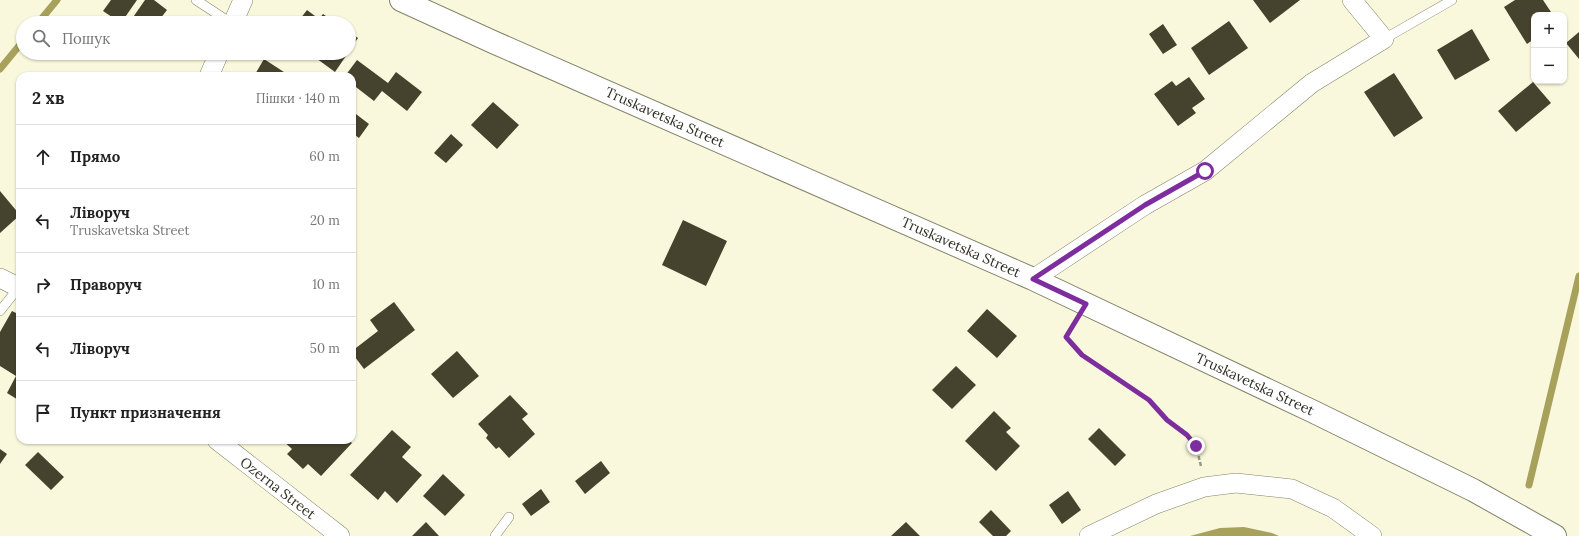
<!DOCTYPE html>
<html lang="uk">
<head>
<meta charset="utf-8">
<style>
  :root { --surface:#fff; --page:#f2f2f2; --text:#222; --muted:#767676; --line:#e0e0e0 }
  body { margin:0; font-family:Lora,serif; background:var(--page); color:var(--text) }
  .controls { position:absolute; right:12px; top:12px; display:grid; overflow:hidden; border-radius:8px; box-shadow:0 1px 3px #0004 }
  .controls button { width:36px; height:36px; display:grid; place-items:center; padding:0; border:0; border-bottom:1px solid var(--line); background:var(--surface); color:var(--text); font:20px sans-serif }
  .stop { position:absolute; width:12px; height:12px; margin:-9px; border:3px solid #7d2d9d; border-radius:50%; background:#fff }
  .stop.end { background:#7d2d9d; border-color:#fff; box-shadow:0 1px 4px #0008 }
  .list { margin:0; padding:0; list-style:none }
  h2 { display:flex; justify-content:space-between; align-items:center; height:52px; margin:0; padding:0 16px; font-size:17px }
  h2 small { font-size:13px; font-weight:400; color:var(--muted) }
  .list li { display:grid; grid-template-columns:26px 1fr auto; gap:12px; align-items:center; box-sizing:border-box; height:64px; padding:0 16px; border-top:1px solid var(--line) }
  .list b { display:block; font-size:15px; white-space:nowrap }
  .list p { margin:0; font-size:13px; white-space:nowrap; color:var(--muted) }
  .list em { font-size:13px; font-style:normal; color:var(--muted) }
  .icon { flex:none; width:22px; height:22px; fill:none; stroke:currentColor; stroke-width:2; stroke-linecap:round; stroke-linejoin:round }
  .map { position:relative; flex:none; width:1579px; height:536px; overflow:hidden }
  .search { position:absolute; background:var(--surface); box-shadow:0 1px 3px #0004; left:16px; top:16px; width:340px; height:44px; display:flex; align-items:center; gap:10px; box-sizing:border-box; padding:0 14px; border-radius:22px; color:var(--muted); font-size:15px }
  .panel { position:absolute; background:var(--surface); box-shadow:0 1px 3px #0004; left:16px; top:72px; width:340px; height:372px; border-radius:12px }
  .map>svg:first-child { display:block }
  .water { fill:#a7a15b }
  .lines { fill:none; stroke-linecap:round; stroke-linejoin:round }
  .stream { stroke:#a7a15b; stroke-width:7 }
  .building { fill:#45432d }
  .service-casing { stroke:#84836a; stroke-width:10 }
  .minor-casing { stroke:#84836a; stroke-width:20 }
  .secondary-casing { stroke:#84836a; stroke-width:24 }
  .path { stroke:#989784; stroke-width:2.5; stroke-dasharray:4 2; stroke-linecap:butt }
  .service { stroke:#fff; stroke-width:9 }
  .minor { stroke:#fff; stroke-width:19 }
  .secondary { stroke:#fff; stroke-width:22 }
  .route { stroke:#7d2d9d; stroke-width:5 }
  .labels { text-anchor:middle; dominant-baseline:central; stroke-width:4; stroke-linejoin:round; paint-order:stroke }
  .street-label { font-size:14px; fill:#302f25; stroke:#fff }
</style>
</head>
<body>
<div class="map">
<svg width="1579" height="536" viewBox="0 0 1579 536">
  <rect width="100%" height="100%" fill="#f9f8dc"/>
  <path class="water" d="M1244 527 1272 533 1279 536H1190L1220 528Z"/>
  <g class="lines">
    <path class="stream" d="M38 23 57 0
      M0 69 23 41
      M1529 485 1579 276"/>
  </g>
  <path class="building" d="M111 0H137L121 23 103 11Z
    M145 0H154L167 10 157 23H129Z
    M1253 0H1300L1270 23Z
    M1515 0H1543L1553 15H1534V39L1527 44 1504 7Z
    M307 10 319 19 323 14 336 23H297Z
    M1229 21 1248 48 1209 75 1191 48Z
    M1163 24 1177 45 1163 54 1149 34Z
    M1472 29 1490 60 1455 80 1437 50Z
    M349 32 358 38 349 51Z
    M1579 32V59L1566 43Z
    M309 53H348L335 72Z
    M264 59 290 76H254Z
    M357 60 388 83 396 72 422 92 407 111 382 91 374 101 352 84V76H345Z
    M1394 73 1423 118 1394 137 1364 92Z
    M1189 77 1205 99 1192 108 1196 113 1178 126 1154 94 1172 81 1176 86Z
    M1533 82 1551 103 1516 132 1498 111Z
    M493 102 519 125 497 149 471 125Z
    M352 111 369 124 359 138 352 133Z
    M451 134 463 145 446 163 434 153Z
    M0 191 20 215 0 233Z
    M683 220 727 241 706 286 662 265Z
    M394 302 415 330 364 369 352 353V351L378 331 370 320Z
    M987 309 1017 336 997 358 967 331Z
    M12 311 20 315V401L7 393 16 376 0 366V332Z
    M457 351 479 376 453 398 431 374Z
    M956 366 976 385 952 409 932 390Z
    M510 395 528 414 522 419 535 434 509 458 499 447 496 449 486 438 488 435 478 424Z
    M994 411 1011 428 1006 432 1020 446 996 471 965 441Z
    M1099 428 1126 455 1115 466 1088 439Z
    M392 430 411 447 402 457 422 475 397 503 385 491 378 500 350 475Z
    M282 440H348L352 443 321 476 308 464 303 469 287 454 292 449Z
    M0 449 7 454 0 464Z
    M38 452 64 477 51 490 25 465Z
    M601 461 610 473 585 494 575 481Z
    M443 474 465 495 445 516 423 496Z
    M541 489 550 502 531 516 522 504Z
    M1068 491 1081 510 1062 524 1049 505Z
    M991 510 1011 531 1006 536H993L979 522Z
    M426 522 439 536H412Z
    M906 522 920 536H891Z"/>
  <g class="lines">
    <defs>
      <path id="service" d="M196 0 231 23
        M1384 39 1452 0
        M0 311 19 287
        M495 536 509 517"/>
      <path id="minor" d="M233 23 243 0
        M209 76 219 53
        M0 278 20 288
        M1033 279 1145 205 1205 171 1312 83 1384 39 1352 0
        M217 440 340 536
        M1089 536 1156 504 1204 487 1236 483 1292 489 1333 508 1372 536"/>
      <path id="secondary" d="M401 0 493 42 1033 279 1314 412 1473 490 1555 536"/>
    </defs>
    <use href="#service" class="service-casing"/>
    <use href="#minor" class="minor-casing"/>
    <use href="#secondary" class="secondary-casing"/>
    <path class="path" d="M1075 323 1066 337 1082 355 1149 400 1167 420 1187 435 1196 446 1201 466"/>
    <use href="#service" class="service"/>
    <use href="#minor" class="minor"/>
    <use href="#secondary" class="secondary"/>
  </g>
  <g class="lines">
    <path class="route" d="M1196 446 1187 435 1167 420 1149 400 1082 355 1066 337 1086 304 1033 279 1145 205 1205 171"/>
  </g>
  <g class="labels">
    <g class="street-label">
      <text transform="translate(665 117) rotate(24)">Truskavetska Street</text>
      <text transform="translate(961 247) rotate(24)">Truskavetska Street</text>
      <text transform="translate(1255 384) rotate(25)">Truskavetska Street</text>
      <text transform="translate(278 488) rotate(38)">Ozerna Street</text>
    </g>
  </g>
</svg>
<div class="controls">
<button>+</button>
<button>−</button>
</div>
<div class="stop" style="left:1205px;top:171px"></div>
<div class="stop end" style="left:1196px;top:446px"></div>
<div class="search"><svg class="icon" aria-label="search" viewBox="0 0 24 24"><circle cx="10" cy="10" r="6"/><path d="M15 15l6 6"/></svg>Пошук</div>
<section class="panel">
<h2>2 хв<small>Пішки · 140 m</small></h2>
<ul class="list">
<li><svg class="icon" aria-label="ahead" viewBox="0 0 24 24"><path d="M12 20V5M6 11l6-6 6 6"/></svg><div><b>Прямо</b></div><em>60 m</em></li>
<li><svg class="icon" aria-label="left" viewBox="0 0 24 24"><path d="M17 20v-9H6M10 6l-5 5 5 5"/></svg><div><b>Ліворуч</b><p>Truskavetska Street</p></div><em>20 m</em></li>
<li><svg class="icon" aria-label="right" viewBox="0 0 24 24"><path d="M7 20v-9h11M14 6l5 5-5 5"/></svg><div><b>Праворуч</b></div><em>10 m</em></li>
<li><svg class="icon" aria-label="left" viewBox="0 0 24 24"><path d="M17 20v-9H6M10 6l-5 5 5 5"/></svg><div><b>Ліворуч</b></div><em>50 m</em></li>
<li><svg class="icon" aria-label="arrive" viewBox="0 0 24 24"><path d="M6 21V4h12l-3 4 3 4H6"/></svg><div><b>Пункт призначення</b></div></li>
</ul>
</section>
</div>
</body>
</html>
